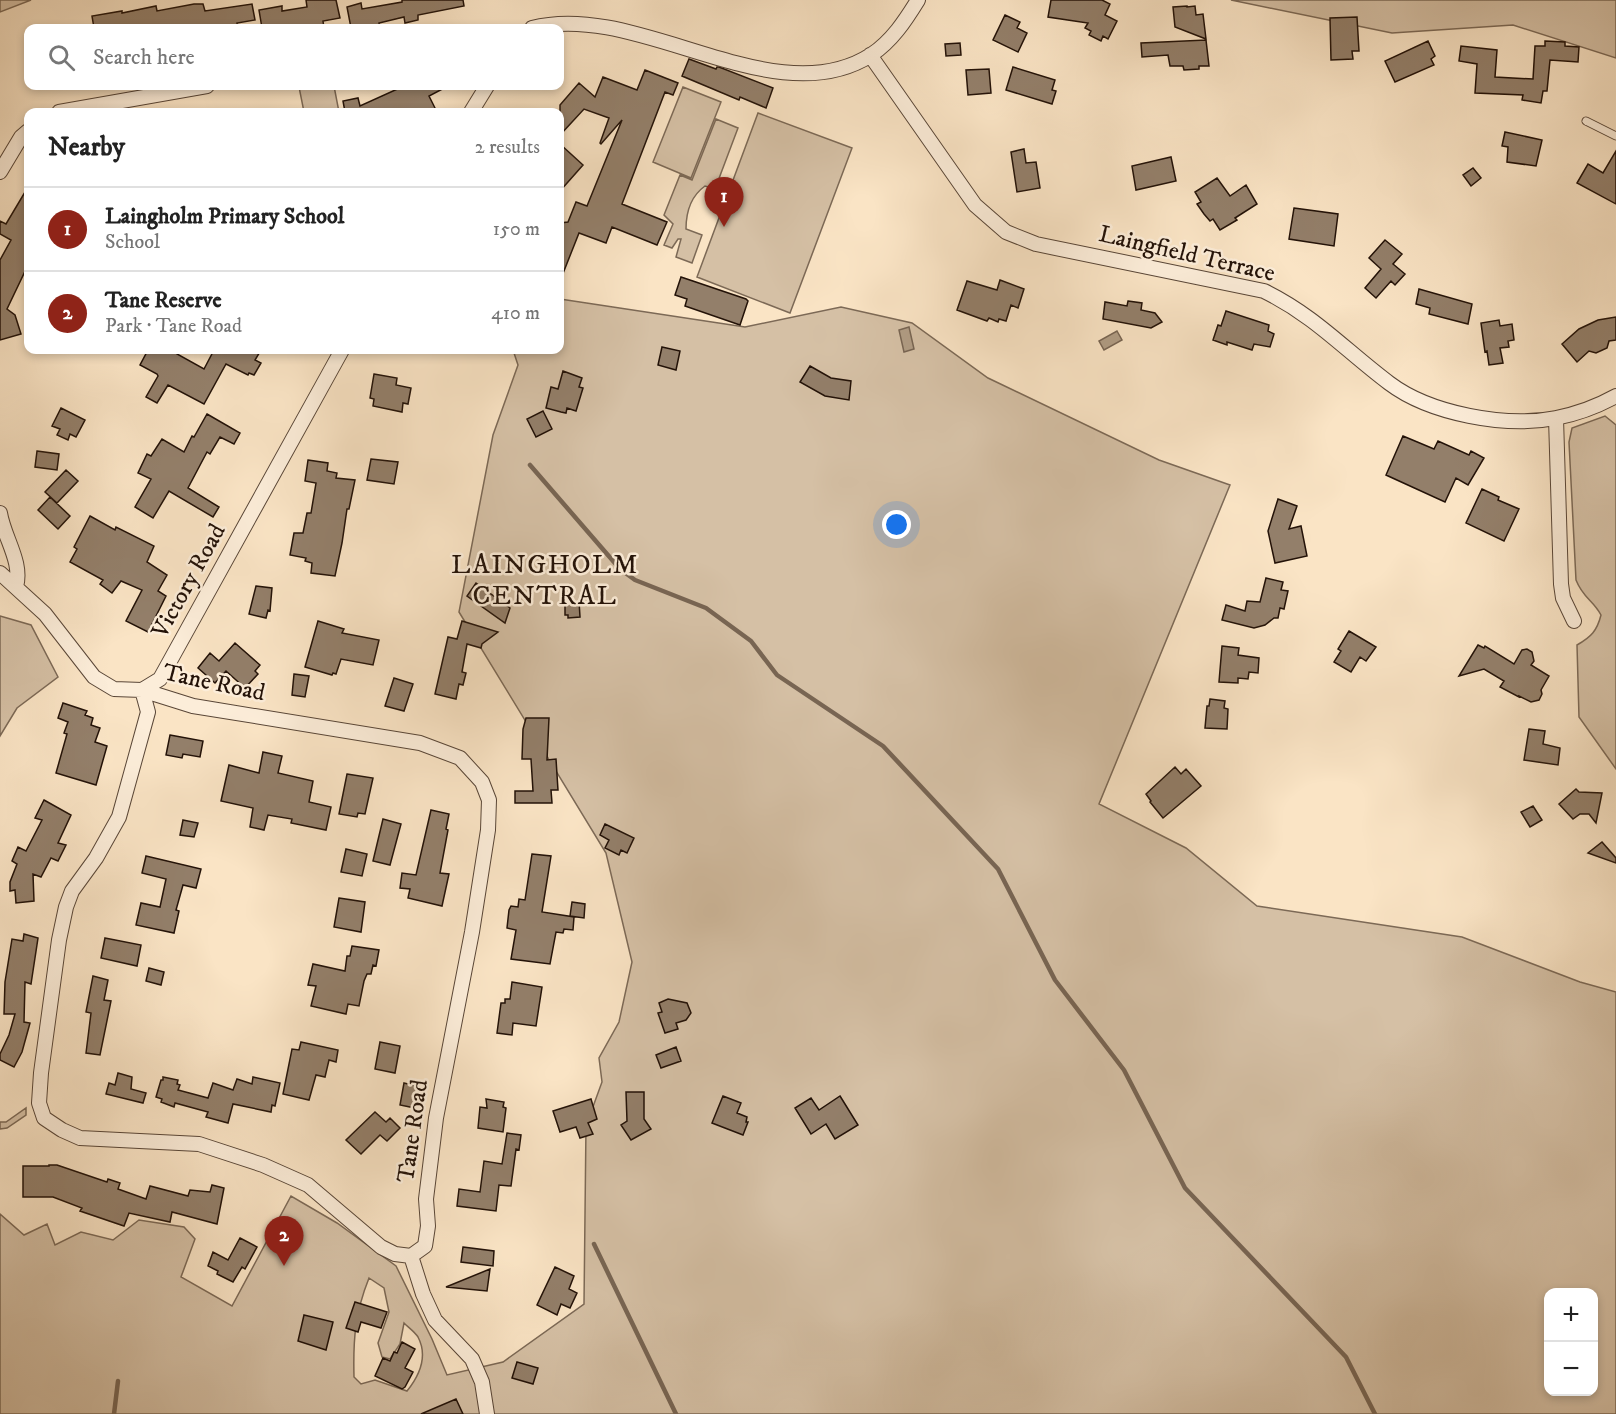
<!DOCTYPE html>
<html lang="en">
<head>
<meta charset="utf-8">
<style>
  :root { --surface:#fff; --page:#f6f6f6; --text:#222; --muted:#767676; --line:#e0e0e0; --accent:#8f2418 }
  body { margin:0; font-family:"IM FELL DW Pica",serif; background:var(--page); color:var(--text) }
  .controls { position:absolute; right:18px; bottom:18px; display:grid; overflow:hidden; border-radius:12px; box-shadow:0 3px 9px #0003 }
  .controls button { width:54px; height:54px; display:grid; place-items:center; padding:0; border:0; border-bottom:2px solid var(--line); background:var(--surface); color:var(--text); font:30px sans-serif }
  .you { position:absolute; left:897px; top:525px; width:21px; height:21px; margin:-15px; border:4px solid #fff; border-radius:50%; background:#1a73e8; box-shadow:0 0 0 9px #1a73e833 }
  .badge { display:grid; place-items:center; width:39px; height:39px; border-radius:50%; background:var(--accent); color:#fff; font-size:20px; font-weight:700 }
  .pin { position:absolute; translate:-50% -50px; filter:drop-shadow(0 2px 3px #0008) }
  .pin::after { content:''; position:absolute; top:32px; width:21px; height:18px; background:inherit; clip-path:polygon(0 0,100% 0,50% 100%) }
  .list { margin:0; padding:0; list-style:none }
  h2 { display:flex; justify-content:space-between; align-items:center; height:78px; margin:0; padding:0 24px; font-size:26px }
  h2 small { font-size:20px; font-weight:400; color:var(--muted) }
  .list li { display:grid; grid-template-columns:39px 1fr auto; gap:18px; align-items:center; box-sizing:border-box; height:84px; padding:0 24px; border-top:2px solid var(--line) }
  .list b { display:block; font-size:22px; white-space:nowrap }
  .list p { margin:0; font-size:20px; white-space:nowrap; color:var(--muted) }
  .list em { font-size:20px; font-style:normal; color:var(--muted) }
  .icon { flex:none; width:33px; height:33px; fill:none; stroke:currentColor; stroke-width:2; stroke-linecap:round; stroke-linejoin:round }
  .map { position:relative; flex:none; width:1616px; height:1414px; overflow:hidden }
  .search { position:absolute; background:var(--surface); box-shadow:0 3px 9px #0003; left:24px; top:24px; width:540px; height:66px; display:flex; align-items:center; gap:15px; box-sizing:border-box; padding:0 21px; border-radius:12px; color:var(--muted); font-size:22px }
  .panel { position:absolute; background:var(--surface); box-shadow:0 3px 9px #0003; left:24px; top:108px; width:540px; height:246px; border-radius:12px }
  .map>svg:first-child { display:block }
  .green { fill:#d5c0a5; stroke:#7c6956; stroke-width:1.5; fill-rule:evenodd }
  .water { fill:#b19d85; stroke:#786553; stroke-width:1.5 }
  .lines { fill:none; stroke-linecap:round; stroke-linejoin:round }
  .stream { stroke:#786553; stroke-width:4.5 }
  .building { fill:#937f6a; stroke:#231208; stroke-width:1.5 }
  .service-casing { stroke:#594637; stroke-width:9 }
  .minor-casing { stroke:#594637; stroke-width:16 }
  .service { stroke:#fcedd9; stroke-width:7 }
  .minor { stroke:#fcedd9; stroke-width:14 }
  .labels { text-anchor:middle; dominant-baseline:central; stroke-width:5; stroke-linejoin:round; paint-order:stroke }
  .street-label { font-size:24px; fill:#231208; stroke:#fcedd9 }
  .quarter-label { font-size:27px; letter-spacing:1.5px; fill:#231208; stroke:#fcedd9 }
</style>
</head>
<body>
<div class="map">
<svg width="1616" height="1414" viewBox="0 0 1616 1414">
  <rect width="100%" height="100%" fill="#fae4c5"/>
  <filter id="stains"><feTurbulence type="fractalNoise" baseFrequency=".00333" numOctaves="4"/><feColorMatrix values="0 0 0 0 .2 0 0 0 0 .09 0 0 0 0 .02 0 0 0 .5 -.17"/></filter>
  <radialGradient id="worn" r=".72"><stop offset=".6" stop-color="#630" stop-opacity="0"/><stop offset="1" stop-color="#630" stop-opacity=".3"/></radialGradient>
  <path class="green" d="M0 0H31L0 12Z
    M1231 0H1616V58L1513 25 1392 33Z
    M307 86H334L339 112H304L299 87Z
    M683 87 721 102 691 178 653 162Z
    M758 113 852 148 790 313 697 277Z
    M716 119 738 128 715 189 705 186C691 196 686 212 686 229L702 235 692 263 676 257 681 239H678L672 248 664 245 673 224 664 215 680 175 692 180Z
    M560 299 745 327 841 307 912 323 988 378 1159 460 1230 485 1099 804 1186 848 1257 906 1462 937 1580 982 1616 992V1414H0V1214L24 1235 47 1224 55 1245 81 1232 113 1240 139 1220 184 1227 195 1239 181 1277 232 1306 291 1196 337 1223 396 1266 432 1339 447 1375 503 1362 584 1304 586 1126 602 1082 599 1058 619 1022 632 962 606 853 459 612 493 435 518 365 513 350H560ZM369 1278 384 1288 389 1312 378 1343 382 1357 390 1359 400 1344 404 1323C408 1327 415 1332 418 1337 428 1356 419 1376 407 1391L375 1380 361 1384 354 1377C353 1339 355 1313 369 1278ZM1548 1292H1594V1392H1548Z
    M1605 416 1616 425V769L1579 717 1577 645C1591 637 1597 631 1601 615 1593 600 1583 598 1576 580L1569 442 1572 428Z
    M0 616 31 625 58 677 17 708 0 736Z
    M26 1108V1115L7 1128 0 1129V1122H6Z"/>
  <path class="water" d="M909 327 914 349 904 352 899 330Z
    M1117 331 1122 340 1104 350 1099 341Z"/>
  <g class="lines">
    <path class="stream" d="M530 465 620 569 635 580 706 608 751 641 777 675 883 746 998 869 1055 980 1124 1070 1185 1188 1346 1357 1375 1414
      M594 1244 676 1414
      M114 1414 118 1381"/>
  </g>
  <path class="building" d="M306 0H336L340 18 323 21 324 28H311V26L294 28H262L259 10 282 6V11L307 7Z
    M402 0H463L464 6 418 15V20L405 23 404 17 379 23 380 27 351 28 347 7 361 3 362 9 402 2Z
    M1051 0H1102L1110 4 1105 15 1117 21 1108 39 1103 36 1101 41 1089 35 1091 31 1085 28 1088 23 1048 17Z
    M194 4H203L205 11 252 4 255 20 237 23 238 28H94L92 16 122 11V13L156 6 157 11Z
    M1187 6V7L1195 6 1196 15 1203 14 1206 39 1175 27 1173 7Z
    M1005 15 1020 22 1017 28 1027 33 1018 52 993 40Z
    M1357 17 1359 51H1352L1353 59 1331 60 1330 18Z
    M1206 40 1209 66H1199V69L1184 70 1183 66H1170L1168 55 1142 57 1141 43Z
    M1428 41 1435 56 1431 59 1434 65 1395 82 1385 61Z
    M1545 41 1565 42V46L1579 47 1578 62 1550 60 1547 91H1543L1541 103 1522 100 1523 95 1475 93 1477 64 1459 61 1461 46 1497 50 1495 77 1533 79 1535 46H1545Z
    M960 43 961 55 946 56 945 44Z
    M689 59 716 69 717 67H719L773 88 766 108 740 97 739 100 682 76Z
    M1013 67 1055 80 1052 90 1056 91 1052 104 1006 90Z
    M989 69 991 93 968 95 966 70Z
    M645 70 678 83 673 95 665 92 622 204 667 222 657 245 612 227 606 243 579 233 560 281V223L568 222 576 202 587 206 622 120 601 144 600 143 609 118 584 109 560 135V105L579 83 595 97 603 77 637 90Z
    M404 86H448L429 96 435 108 425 112H345L343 101 358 98 360 106Z
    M1505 132 1542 140 1536 166 1507 162 1508 147 1502 146Z
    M560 144 583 165 560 191Z
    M1024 149 1026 163 1036 162 1040 188 1017 192 1011 152Z
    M1616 151V204L1577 183 1588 164 1603 173Z
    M1171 157 1176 181 1136 190 1132 166Z
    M1473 168 1481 178 1471 186 1463 175Z
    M1217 178 1230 196 1246 185 1257 204 1235 218 1237 220 1220 230 1213 219 1210 221 1204 214 1197 204 1201 202 1195 192Z
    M28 187V265L7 309 15 315 21 334 0 340V260L11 240 0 234V221L6 224Z
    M1294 208 1338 214 1334 246 1289 239Z
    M1385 240 1402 254 1393 264 1405 274 1395 285 1391 281 1376 298 1365 288 1381 269 1369 258Z
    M681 277 746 299 748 301 740 325 685 306 687 299 675 295Z
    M1000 280 1024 289 1018 308 1011 305 1006 321 999 319 998 322 989 318 987 321 957 310 967 281 997 290Z
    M1419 289 1472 304 1468 324 1429 314 1430 308 1416 304Z
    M1128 301 1142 303 1141 310 1155 313 1162 322 1151 328 1103 319 1105 302 1127 306Z
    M1226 311 1269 325 1268 331 1274 334 1270 347 1254 344 1252 350 1227 342V345L1213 340 1218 325 1221 326Z
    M1616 317V340L1609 341 1607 348 1596 353 1589 351 1577 362 1562 344 1579 329 1598 320Z
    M1499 320 1500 326 1512 324 1514 340 1508 341 1509 347 1500 348 1503 363 1489 365 1487 351 1485 352 1481 323Z
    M662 347 680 351 676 370 658 365Z
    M148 350H179L177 354 204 369 214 350H261L255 360 261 363 254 375 249 373 248 375 226 364 204 404 168 385 157 403 146 397 158 376 157 374 140 365Z
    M810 366 831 378 851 381 849 400 825 396 800 382Z
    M563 371 582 378 579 387 583 388 576 411 567 408 566 413 561 412 546 408 551 387 558 389Z
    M374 374 397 378 396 385 411 388 408 404 403 403 402 412 373 406 374 399 370 398Z
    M61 408 85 420 76 437 70 434 68 440 57 435 60 429 52 426Z
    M543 411 552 429 536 437 527 419Z
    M207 414 240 433 234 444 220 437 210 454 207 452 188 488 219 507 213 517 169 491 153 518 135 507 151 479 138 473 147 454 151 456 162 439 184 452 192 436 194 437Z
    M1403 436 1434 449 1438 441 1469 455 1471 451 1484 458 1468 485 1456 478 1445 502 1386 475Z
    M37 451 59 454 57 470 35 467Z
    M371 459 398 462 394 484 367 480Z
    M308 460 328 463 327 471 337 473 336 478 355 480 349 509H347L342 543 335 576 311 573 312 563 305 561 306 558 290 555 294 533H303L307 513H311L316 483 305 481Z
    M66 470 78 481 57 503 45 492Z
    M1482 489 1499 497 1498 500 1519 509 1504 541 1466 523Z
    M50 497 70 516 58 529 38 510Z
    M1278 499 1297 506 1289 529 1301 526 1307 556 1275 563 1268 531Z
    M90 516 115 530 116 527 154 546 147 562 167 575 158 591 166 596 148 632 126 621 142 590 121 581 112 593 100 584 103 580 70 562 77 549 74 547Z
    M1266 578 1283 582 1281 590 1288 591 1284 609 1280 608 1278 618H1274L1265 625 1254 628 1222 620 1226 605 1245 611 1247 601 1260 602Z
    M476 583 510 608 505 623 467 596Z
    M256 586 272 588 270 611 268 610 266 618 249 614Z
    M579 601 580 617 568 618V615H565V603Z
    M318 621 344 629 342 633 379 640 373 665 341 659 336 674 333 673 332 675 305 667Z
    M462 621 498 632 482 644 481 648 467 644 462 672 466 673 463 685 459 684 456 699 435 694 448 637 457 639Z
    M1349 631 1376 647 1366 661 1360 657 1351 672 1334 662 1341 651 1338 649Z
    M235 643 260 665 255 671 258 674 245 688 226 671 215 683 198 668 210 653 219 661Z
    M1478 645 1484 648 1485 646 1514 664 1522 650 1527 649 1532 652 1534 661 1531 665 1549 676 1541 690 1542 694 1539 700 1531 702 1519 696V697L1500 687 1504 681 1484 669 1459 676Z
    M1222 646 1239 648 1238 655 1259 658 1258 673 1249 672 1248 679 1238 678V683L1219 682Z
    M294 674 309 676 305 697 292 695Z
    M394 678 413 684 404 711 385 706Z
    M1210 699 1225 701 1224 708 1228 709 1227 729 1205 728 1207 706H1209Z
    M63 703 87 711 85 715 93 718 91 725 100 728 95 742 107 746 96 785 56 773 67 734 64 733 68 722 58 718Z
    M526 718H549L547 760 556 759 558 790H551L552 803H515V791H533L531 759H522L523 729Z
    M1529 729 1545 731 1543 744 1560 748 1558 765 1524 760Z
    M170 735 203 741 200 757 183 754 182 758 166 755Z
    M263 752 282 756 278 773 313 781 309 802 331 807 326 830 291 823 292 819 268 815 264 830 250 827 253 808 221 801 229 765 259 773Z
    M1175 767 1181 774 1186 769 1201 786 1163 818 1150 802 1151 801 1146 794Z
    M347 774 373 778 365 814 358 813 357 817 339 814Z
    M1576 789 1579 792 1602 793 1596 823 1589 814H1580L1573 819 1559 804Z
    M44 800 71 815 58 843 66 845 58 861 51 858 41 877 33 874 34 901 16 903 15 890 10 891V882L17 864 12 861 18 847 26 851 42 820 35 818Z
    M1533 806 1542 820 1530 827 1521 812Z
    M431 810 449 814 446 829 448 830 440 873 449 874 442 906 408 898 410 889 400 888 402 873 416 875Z
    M383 819 401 824 390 865 373 861Z
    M183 820 198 823 194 837 180 835Z
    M605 824 634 838 627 853 621 850 619 855 605 848 609 840 600 835Z
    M1602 842 1616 858V863L1588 853Z
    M346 849 367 854 362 876 341 872Z
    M532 854 551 856 542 912 574 917 573 930 564 929 563 933 556 932 550 964 511 959 516 930 507 928 509 910 511 906 518 907 519 899 525 900Z
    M146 856 201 869 196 888 183 885 176 910 179 911 174 933 136 925 141 903 160 907 166 879 142 873Z
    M339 898 365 902 361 932 334 927Z
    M572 902 585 904 584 918 570 916Z
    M24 934 38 938 31 984 25 982 24 1022 30 1023 22 1052 14 1067 0 1060V1054L9 1035 15 1014H4L5 982 12 939 23 941Z
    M105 938 141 945 137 966 101 958Z
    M352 946 379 950 376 966 373 965 371 974H367L364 981 359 1006 348 1004 346 1014 311 1006 316 986 308 985 313 964 345 971 347 956H350Z
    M149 968 164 972 161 985 146 981Z
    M93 976 108 980 104 1000 111 1001 100 1055 86 1053 91 1013 86 1012Z
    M512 982 542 987 536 1026 513 1023 512 1035 497 1033 501 1003H505V999H510Z
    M668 999 687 1003 691 1013 686 1020 676 1023 678 1029 665 1033 658 1013 662 1012 659 1003Z
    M301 1042 338 1050 336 1062 329 1060 325 1077 316 1075 309 1100 283 1094 292 1049 299 1050Z
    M380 1042 400 1046 395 1073 375 1069Z
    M676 1047 681 1061 661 1068 656 1055Z
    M118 1073 132 1077 131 1089 146 1093 143 1103 106 1094 109 1083 115 1085Z
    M163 1077 178 1080 177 1084 180 1085 178 1090 208 1098 213 1083 233 1090 237 1079 252 1084 253 1077 280 1083 275 1106 272 1105 271 1112 233 1104 228 1123 206 1117 208 1112 175 1103 174 1107 161 1102 162 1099 156 1097 161 1080H163Z
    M404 1083 420 1087 415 1108 400 1105Z
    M626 1092H644V1119L651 1129 631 1140 621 1125 627 1121Z
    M723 1096 741 1103 737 1113 747 1117 746 1122H748L743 1135 712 1123Z
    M840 1096 858 1125 835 1139 826 1124 811 1134 795 1108 811 1098 819 1110Z
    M486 1099 504 1102 503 1107 506 1108 503 1132 478 1128 480 1107 487 1108Z
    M591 1099 597 1119 588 1123 593 1134 580 1138 576 1127 560 1132 553 1111Z
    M375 1112 386 1122 390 1118 400 1128 387 1141 380 1135 361 1154 346 1140Z
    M507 1133 521 1135 519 1150 516 1149 511 1186 499 1185 496 1211 457 1206 459 1189 480 1192 484 1161 502 1164Z
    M49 1165H57L107 1182 108 1179 120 1183 118 1189 146 1199 150 1186 188 1196 190 1190 210 1192 212 1185 224 1188 217 1224 172 1212 170 1222 129 1213 124 1226 80 1211 82 1208 53 1197H23V1166H49Z
    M240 1238 257 1247 245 1269 242 1267 233 1282 217 1274 218 1271 208 1266 213 1252 228 1260Z
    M463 1247 494 1251 493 1266 461 1262Z
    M555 1267 574 1276 569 1289 577 1293 570 1308 561 1304 557 1315 537 1305Z
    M490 1269 487 1291 446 1287Z
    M355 1302 387 1312 381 1328 361 1322 358 1332 346 1328Z
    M304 1315 333 1322 326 1350 298 1341Z
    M402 1342 415 1349 405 1368 413 1372 405 1387 402 1389 375 1376 383 1358 390 1361 394 1352 397 1353Z
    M517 1362 538 1368 533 1384 512 1378Z
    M456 1399 463 1414H421Z"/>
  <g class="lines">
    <defs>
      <path id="service" d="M1586 121 1616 136"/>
      <path id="minor" d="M532 28C638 0 774 117 871 55 892 41 905 21 918 0
        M870 55 975 205 1006 232 1036 244 1264 291C1315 316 1345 350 1389 383 1430 414 1506 428 1556 418 1576 414 1598 406 1616 396
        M59 112 207 86
        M471 112 487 86
        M0 172 21 137 28 131
        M1556 418 1561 584 1563 598 1574 621
        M0 513C4 538 23 562 16 587
        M0 573 45 614 94 677 114 689 142 690 193 706 420 743 460 758 482 782 489 800 488 830 472 932 436 1118 426 1199 428 1226 425 1246 411 1256 395 1254 381 1247 308 1185 263 1165 199 1144 80 1138 62 1130 44 1118 39 1103 41 1073 59 940 66 907 72 891 96 858 119 817 148 712 142 690
        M142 690 160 679 342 350
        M411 1256 423 1294 435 1320 472 1359 482 1382 487 1414"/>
    </defs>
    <use href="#service" class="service-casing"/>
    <use href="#minor" class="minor-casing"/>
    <use href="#service" class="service"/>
    <use href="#minor" class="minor"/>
  </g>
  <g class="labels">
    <g class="street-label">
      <text transform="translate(1187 254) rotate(13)">Laingfield Terrace</text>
      <text transform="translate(189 581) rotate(-61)">Victory Road</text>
      <text transform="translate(214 683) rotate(12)">Tane Road</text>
      <text transform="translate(413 1131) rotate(-82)">Tane Road</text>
    </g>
    <g class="quarter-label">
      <text x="545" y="565">LAINGHOLM<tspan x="545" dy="31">CENTRAL</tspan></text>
    </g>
  </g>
  <rect width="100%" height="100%" filter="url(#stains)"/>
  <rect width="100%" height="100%" fill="url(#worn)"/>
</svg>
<div class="controls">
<button>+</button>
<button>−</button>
</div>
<div class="you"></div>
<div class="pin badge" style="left:724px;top:227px">1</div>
<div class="pin badge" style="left:284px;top:1266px">2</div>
<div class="search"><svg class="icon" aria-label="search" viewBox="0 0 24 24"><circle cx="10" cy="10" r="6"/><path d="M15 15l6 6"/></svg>Search here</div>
<section class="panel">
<h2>Nearby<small>2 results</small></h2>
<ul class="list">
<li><span class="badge">1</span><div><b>Laingholm Primary School</b><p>School</p></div><em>150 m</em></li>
<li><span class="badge">2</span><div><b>Tane Reserve</b><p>Park · Tane Road</p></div><em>410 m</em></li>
</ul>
</section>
</div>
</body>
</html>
